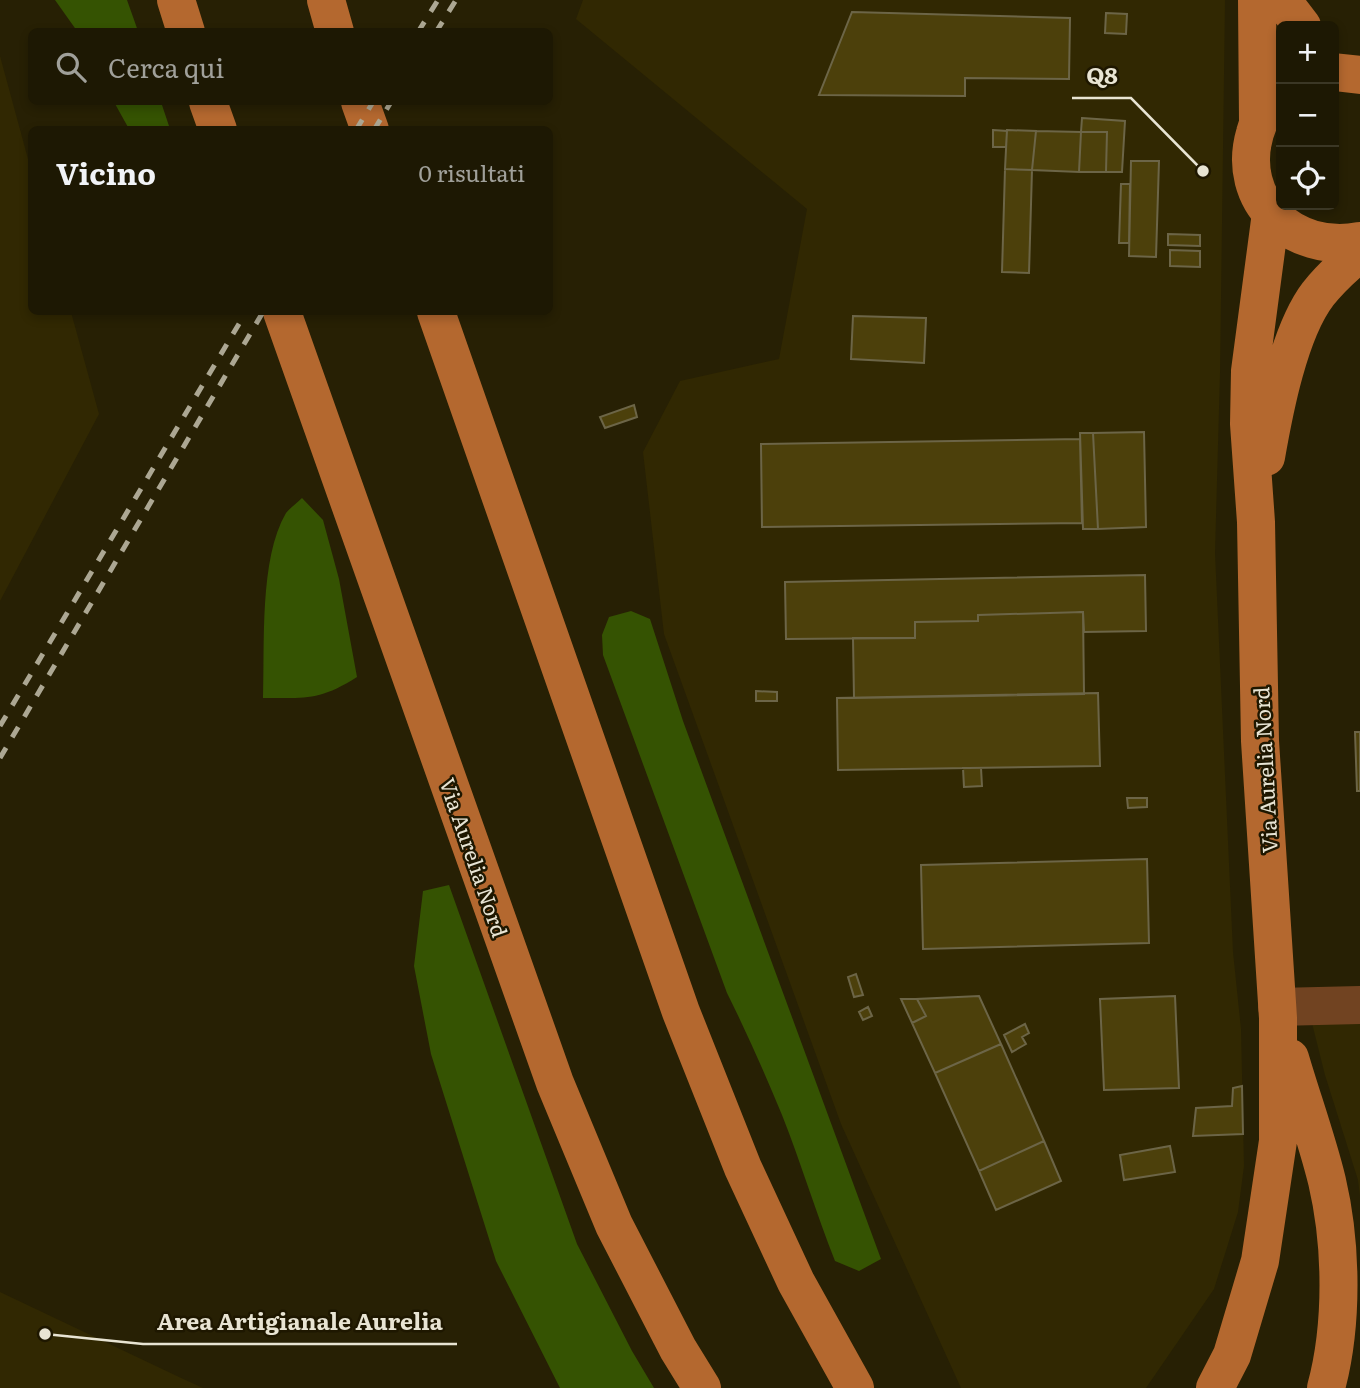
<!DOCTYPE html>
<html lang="it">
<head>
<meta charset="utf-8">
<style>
  :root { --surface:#1d1803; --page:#25210d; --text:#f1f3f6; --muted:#a0a09a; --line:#3b3725 }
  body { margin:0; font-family:Literata,serif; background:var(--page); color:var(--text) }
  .controls { position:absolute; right:21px; top:21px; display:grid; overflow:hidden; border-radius:10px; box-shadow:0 4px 10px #0003 }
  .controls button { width:63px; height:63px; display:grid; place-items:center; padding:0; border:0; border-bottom:2px solid var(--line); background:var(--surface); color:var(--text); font:35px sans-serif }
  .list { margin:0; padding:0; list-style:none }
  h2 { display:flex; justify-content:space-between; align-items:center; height:91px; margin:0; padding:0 28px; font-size:30px }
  h2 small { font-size:23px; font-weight:400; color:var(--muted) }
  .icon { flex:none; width:38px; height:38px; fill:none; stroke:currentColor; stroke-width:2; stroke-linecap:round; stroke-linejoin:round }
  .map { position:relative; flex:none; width:1360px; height:1388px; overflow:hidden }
  .search { position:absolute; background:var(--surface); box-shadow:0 4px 10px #0003; left:28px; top:28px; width:525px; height:77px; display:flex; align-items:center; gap:18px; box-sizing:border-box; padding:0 24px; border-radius:10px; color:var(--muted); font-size:26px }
  .panel { position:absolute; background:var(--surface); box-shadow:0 4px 10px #0003; left:28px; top:126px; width:525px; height:189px; border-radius:10px }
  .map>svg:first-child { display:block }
  .built { fill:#312802 }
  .green { fill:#355302 }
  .building { fill:#4c400b; stroke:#6c6547; stroke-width:2 }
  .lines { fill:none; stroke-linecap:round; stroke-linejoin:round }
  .minor { stroke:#714321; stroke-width:38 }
  .major { stroke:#b4682f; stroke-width:38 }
  .rail { stroke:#aca793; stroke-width:5; stroke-dasharray:12 12; stroke-linecap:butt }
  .labels { text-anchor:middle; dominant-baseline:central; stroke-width:5; stroke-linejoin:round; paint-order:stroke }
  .street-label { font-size:21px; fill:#e8e4d3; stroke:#1e1700 }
  .leader { fill:none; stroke:#e8e4d3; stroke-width:2.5 }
  .callout-dot { fill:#e8e4d3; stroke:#1e1700; stroke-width:2.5 }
  .callout-label { font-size:23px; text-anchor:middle; font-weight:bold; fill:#e8e4d3; stroke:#1e1700; stroke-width:5; stroke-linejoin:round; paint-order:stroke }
</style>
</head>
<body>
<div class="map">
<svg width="1360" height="1388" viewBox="0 0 1360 1388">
  <rect width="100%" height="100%" fill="#272004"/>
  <path class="built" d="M583 0H1225L1220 373 1215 553 1233 952 1241 1029 1244 1166 1238 1212 1214 1289 1146 1388H961L841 1124 664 634 643 452 680 381 779 359 807 209 576 19Z
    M0 56 31 170 32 312H71L99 414 0 601Z
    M1360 990V1196L1358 1180 1325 1075 1304 991Z
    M0 1292 179 1377 203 1388H0Z"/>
  <path class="green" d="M55 0H127L138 31H77Z
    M114 102H161L170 129H129Z
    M302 498 323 520 339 579 357 677C319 701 306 698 263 698 265 645 259 559 286 513 290 508 297 503 302 498Z
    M631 611 650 619 683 721 881 1259 859 1271 835 1261C816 1213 801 1163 782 1115 765 1074 747 1033 727 993L603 655 602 635 609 617Z
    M449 885 577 1244 632 1351 654 1388H560L496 1261 431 1054 414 966 423 891Z"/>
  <path class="building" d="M852 12 1070 18 1069 79 965 78V96L819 95Z
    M1106 13 1127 14 1126 34 1105 33Z
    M1082 118 1125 121 1122 172H1106L1107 132H1081Z
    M993 130 1007 131 1006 147H993Z
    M1007 130 1036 131 1032 170 1005 169Z
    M1036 131 1081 132 1079 172 1032 170Z
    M1081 132H1107L1106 172H1079Z
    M1131 161H1159L1156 257 1129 256Z
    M1005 169 1032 170 1029 273 1002 272Z
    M1121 184H1130L1129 243H1119Z
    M1168 234 1200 235V246L1168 245Z
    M1170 250 1200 251V267L1170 266Z
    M853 316 926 318 924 363 851 359Z
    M634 405 637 417 605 428 600 417Z
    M1144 432 1146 527 1098 529 1093 433Z
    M1080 433H1093L1098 529H1083Z
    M1080 439 1082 523 762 527 761 444Z
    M1145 575 1146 631 1084 632 1083 612 978 615V621L915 622V638L786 639 785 582Z
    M1083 612 1084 694 854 698 853 638H915V622L978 621V615Z
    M756 691 777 692V701H756Z
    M1098 693 1100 766 838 770 837 698Z
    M1355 732H1360V791H1357Z
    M963 768H981L982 786 964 787Z
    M1127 798H1147V807L1128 808Z
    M1147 859 1149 943 923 949 921 865Z
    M856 974 863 995 854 997 848 977Z
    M979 996 1001 1044 935 1073 912 1023 926 1016 917 999Z
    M1175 996 1179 1088 1104 1090 1100 999Z
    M901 999H917L926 1016 912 1023Z
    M868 1007 872 1016 863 1020 859 1012Z
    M1025 1024 1029 1033 1022 1037 1026 1044 1012 1052 1004 1035Z
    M1001 1044 1044 1141 979 1171 935 1073Z
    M1242 1086 1243 1134 1193 1136 1196 1108 1232 1106 1233 1088Z
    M1044 1141 1061 1181 996 1210 979 1171Z
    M1170 1146 1175 1172 1124 1180 1120 1155Z"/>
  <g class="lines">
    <path class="minor" d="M1277 1007 1360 1005"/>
    <path class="major" d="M176 0 186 32
      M326 0 335 32
      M1257 0 1258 121
      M1282 0 1302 26
      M1334 72 1360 75
      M1281 93C1269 102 1259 118 1255 133 1235 201 1293 254 1360 241
      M208 102 218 130
      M360 102 370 130
      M282 312 555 1083 614 1225 678 1349 702 1388
      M436 312 681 1012 743 1168 796 1282 855 1388
      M1266 457C1274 411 1289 332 1318 294 1330 279 1345 265 1360 253
      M1290 1058C1302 1099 1317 1140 1327 1181 1342 1245 1343 1325 1326 1388
      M1215 1388 1232 1355 1260 1261 1278 1141V1018L1260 741 1256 522 1249 424 1250 371 1271 213"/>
    <path class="rail" d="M418 32 438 0
      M436 32 456 0
      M356 130 373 102
      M374 130 391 102
      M0 726 246 312
      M0 758 263 312"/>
  </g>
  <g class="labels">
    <g class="street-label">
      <text transform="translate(1264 770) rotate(-93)">Via Aurelia Nord</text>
      <text transform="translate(475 857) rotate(71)">Via Aurelia Nord</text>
    </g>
  </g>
  <path class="leader" d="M1203 171L1131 98H1072M45 1334L143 1344H457"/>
  <g class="callout-dot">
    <circle cx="1203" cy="171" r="7"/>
    <circle cx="45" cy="1334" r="7"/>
  </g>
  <g class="callout-label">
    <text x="1102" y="84">Q8</text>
    <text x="300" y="1330">Area Artigianale Aurelia</text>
  </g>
</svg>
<div class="controls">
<button>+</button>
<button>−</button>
<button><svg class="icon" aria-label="locate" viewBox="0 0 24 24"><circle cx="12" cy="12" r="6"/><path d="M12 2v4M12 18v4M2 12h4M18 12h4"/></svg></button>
</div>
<div class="search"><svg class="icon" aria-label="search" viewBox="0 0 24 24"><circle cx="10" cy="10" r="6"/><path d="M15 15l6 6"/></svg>Cerca qui</div>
<section class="panel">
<h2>Vicino<small>0 risultati</small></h2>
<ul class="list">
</ul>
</section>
</div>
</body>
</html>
